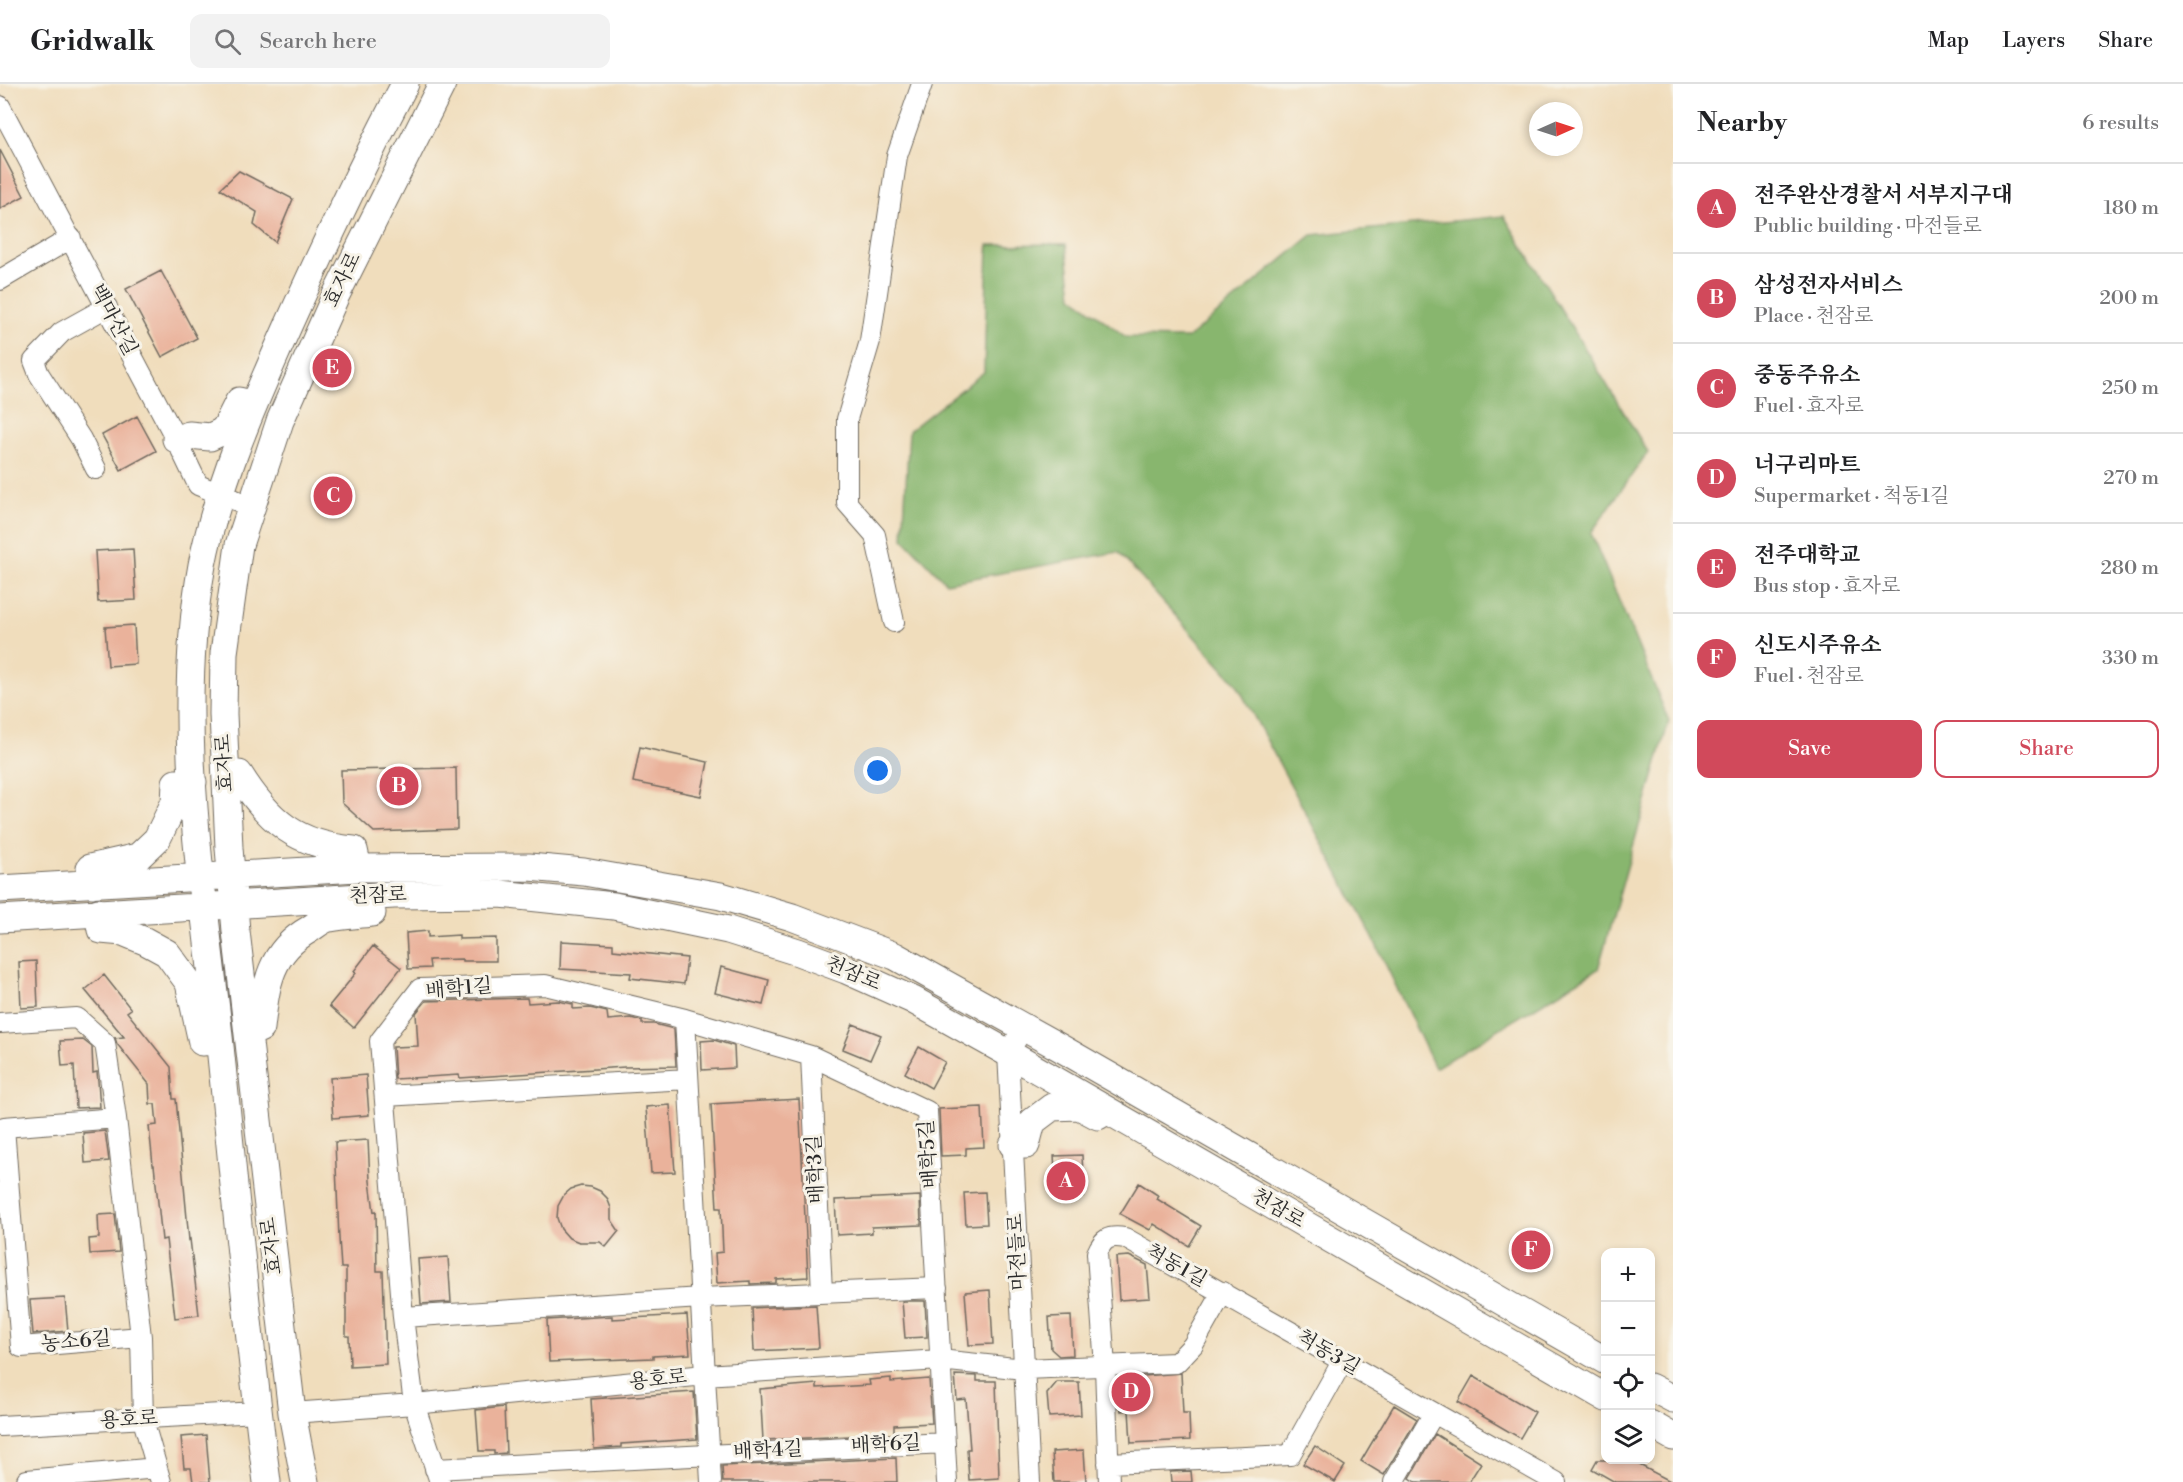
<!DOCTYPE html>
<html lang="en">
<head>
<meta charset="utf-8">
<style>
  :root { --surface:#fff; --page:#f2f2f2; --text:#202124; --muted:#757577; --line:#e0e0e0; --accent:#d1495b }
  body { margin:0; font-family:"Libre Bodoni","Noto Serif KR",serif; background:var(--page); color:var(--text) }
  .controls { position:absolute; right:18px; bottom:18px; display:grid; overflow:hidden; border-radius:12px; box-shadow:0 3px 9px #0003 }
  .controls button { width:54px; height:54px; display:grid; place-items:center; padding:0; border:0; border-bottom:2px solid var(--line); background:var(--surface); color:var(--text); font:30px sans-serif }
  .compass { position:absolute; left:1529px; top:18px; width:54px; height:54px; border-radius:50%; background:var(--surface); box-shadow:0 3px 9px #0003; rotate:87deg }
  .you { position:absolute; left:878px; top:687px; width:21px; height:21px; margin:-15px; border:4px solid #fff; border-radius:50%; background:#1a73e8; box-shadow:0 0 0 9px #1a73e833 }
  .badge { display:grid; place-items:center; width:39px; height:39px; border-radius:50%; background:var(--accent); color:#fff; font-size:20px; font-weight:700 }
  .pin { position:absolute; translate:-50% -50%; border:3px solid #fff; box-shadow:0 2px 6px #0006 }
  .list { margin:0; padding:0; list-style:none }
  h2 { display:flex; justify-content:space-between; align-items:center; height:78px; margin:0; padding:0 24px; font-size:26px }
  h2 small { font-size:20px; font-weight:400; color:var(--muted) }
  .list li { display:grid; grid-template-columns:39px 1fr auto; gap:18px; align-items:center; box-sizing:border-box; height:90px; padding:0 24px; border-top:2px solid var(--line) }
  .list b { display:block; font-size:22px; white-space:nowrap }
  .list p { margin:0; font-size:20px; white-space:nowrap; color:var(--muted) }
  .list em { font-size:20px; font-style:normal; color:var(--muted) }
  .actions { display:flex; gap:12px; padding:18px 24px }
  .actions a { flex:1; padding:14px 0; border:2px solid var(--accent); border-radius:12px; text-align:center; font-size:21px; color:var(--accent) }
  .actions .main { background:var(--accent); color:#fff }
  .icon { flex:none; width:33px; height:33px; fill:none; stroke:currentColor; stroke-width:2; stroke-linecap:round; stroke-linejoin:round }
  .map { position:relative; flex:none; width:1673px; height:1398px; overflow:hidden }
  header { display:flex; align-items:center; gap:36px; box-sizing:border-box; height:84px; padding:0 30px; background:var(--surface); border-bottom:2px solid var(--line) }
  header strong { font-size:28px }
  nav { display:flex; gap:33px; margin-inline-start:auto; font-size:21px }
  .search { width:420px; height:54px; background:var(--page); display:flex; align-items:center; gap:15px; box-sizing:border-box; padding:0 21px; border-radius:12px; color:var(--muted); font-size:22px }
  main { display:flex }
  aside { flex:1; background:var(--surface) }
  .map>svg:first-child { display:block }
  .forest { fill:#88b66e; stroke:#5a704c; stroke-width:1.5 }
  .building { fill:#eab29b }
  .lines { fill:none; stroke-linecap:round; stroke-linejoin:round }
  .street-casing { stroke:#70695e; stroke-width:22 }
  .secondary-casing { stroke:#70695e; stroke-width:29 }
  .street { stroke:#fff; stroke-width:20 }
  .secondary { stroke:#fff; stroke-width:27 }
  .labels { text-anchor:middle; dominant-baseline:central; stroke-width:6; stroke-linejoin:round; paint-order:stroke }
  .street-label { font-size:20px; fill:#2b2b2b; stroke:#f7f3e8 }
</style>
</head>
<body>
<header>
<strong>Gridwalk</strong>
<div class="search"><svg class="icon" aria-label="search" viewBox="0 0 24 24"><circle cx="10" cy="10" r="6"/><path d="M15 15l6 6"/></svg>Search here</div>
<nav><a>Map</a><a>Layers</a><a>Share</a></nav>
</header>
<main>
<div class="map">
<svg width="1673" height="1398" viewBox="0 0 1673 1398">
  <rect width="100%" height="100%" fill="#f7f3e8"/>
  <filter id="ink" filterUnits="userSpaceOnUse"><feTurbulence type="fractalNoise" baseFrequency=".0167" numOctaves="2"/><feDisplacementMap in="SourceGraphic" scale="12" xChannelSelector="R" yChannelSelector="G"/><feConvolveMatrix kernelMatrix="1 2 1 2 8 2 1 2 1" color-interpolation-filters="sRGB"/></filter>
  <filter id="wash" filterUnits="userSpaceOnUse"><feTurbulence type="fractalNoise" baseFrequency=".008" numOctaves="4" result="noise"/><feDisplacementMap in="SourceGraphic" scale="24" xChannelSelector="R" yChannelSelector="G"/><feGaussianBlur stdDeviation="1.35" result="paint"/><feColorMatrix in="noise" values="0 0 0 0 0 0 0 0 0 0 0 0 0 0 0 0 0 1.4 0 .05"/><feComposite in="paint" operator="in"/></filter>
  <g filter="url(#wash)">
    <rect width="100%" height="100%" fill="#f0ddbc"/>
    <path class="forest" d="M1504 132 1648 368 1591 449 1669 637 1598 885 1435 984 1373 854 1236 599 1118 468 946 499 903 454 909 347 984 288 988 161 1066 160 1072 212 1126 253 1188 254 1312 151Z"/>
    <g id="blocks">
      <path class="building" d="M0 66 24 112 0 125Z
        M239 87 293 115 275 158 254 141 257 128 220 105Z
        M161 187 197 254 162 273 126 205Z
        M137 332 156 367 121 386 102 351Z
        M133 465 136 516 98 518 95 467Z
        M134 541 136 580 108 582 105 543Z
        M640 663 708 678 701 712 633 698Z
        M456 684 457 745 374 748 342 719 341 686Z
        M428 847V853L459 851V855L496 854V877H462V875L429 876 430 884 408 885 406 849Z
        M561 857 613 860V866L687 874 684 900 630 894 631 889 560 885Z
        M373 862 401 884 354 944 329 922 356 889 354 887Z
        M36 877 38 923 21 924 19 878Z
        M721 883 769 896 763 921 715 909Z
        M104 891 131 925 127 928 171 983 173 1015H176L189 1156 190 1155 199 1231 175 1234 166 1155 162 1156 154 1081H153L149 1042 157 1041 155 1020H150L149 1000 117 960 115 954 124 953 85 906Z
        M527 914 528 919 558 917 573 920V925L590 924 607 928 608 936 631 934 642 937V940H654L674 945 676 982 625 983 460 994 459 991 395 995 393 963 418 962 416 929 426 917Z
        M853 940 881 951 870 976 843 965Z
        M83 956 92 963 93 989 97 988 98 997 100 1023 76 1024 74 981 62 982 60 957Z
        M714 956 734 962 735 984 702 986 701 957Z
        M919 963 945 978 931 1004 905 989Z
        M366 991 369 1031 333 1034 330 994Z
        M799 1015 808 1193 776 1195V1199L750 1200V1197L717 1199 715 1169 723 1168 721 1124H717L711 1020Z
        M670 1021 675 1088 651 1089 646 1023Z
        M982 1023 984 1063 966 1064V1071L941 1072 939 1025Z
        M105 1047 109 1077 85 1079 83 1049Z
        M368 1056 370 1097 374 1128 376 1127 377 1187H383L386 1280 350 1282 349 1252H346V1184H341L339 1154 335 1058Z
        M1082 1071 1084 1112 1057 1114 1054 1072Z
        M1139 1099 1159 1112 1157 1115 1201 1142 1189 1162 1154 1140 1150 1146 1120 1130Z
        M581 1102 591 1103 600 1107 607 1114 611 1124V1135L619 1147 606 1163 600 1158H579L569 1154 561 1145 557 1134 558 1122 564 1111 571 1105Z
        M985 1108 987 1140 966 1141 964 1109Z
        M920 1112 921 1141 872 1143V1149L837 1151 835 1116Z
        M115 1130 119 1168 90 1170 89 1155 99 1154 98 1131Z
        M1129 1172 1147 1181 1150 1214 1119 1216 1116 1173Z
        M448 1173 451 1218 421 1220 418 1175Z
        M990 1206 993 1260 969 1261 965 1208Z
        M65 1214 68 1247 33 1250 30 1216Z
        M902 1217H925L927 1253 905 1254Z
        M816 1221 819 1264 754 1267 752 1224Z
        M687 1231 690 1270 653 1272V1274L549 1278 547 1236 612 1232V1235Z
        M1071 1232 1073 1271 1059 1272 1051 1265 1049 1233Z
        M1181 1289 1183 1329H1189L1190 1356 1131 1359 1129 1326 1121 1327 1119 1294Z
        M955 1291 977 1292V1297H996L999 1394 969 1396 967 1365H970L966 1315 957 1316Z
        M1473 1292 1535 1328 1520 1354 1458 1318Z
        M891 1294V1298L929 1295 932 1339 894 1341V1350L763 1356 760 1305 817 1300V1304L870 1301 869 1296Z
        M1057 1298H1079L1081 1331 1049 1333 1047 1310Z
        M694 1308 697 1355 621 1360V1363L594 1365 591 1315Z
        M1394 1321 1417 1335 1384 1391 1361 1377Z
        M504 1323 506 1369 494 1370V1367H479L476 1326Z
        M1435 1350 1481 1379 1469 1398H1416L1410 1394Z
        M206 1351 210 1398H193L191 1384H184L181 1353Z
        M1315 1362 1345 1382 1335 1398 1303 1380Z
        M1084 1366 1086 1398H1054L1052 1368Z
        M896 1374 897 1398H723L722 1382Z
        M1597 1376H1630L1672 1398H1615L1592 1385Z
        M1191 1387 1192 1398H1171L1170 1388Z"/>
    </g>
  </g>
  <g filter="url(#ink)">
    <use href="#blocks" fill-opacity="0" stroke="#70695e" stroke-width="1.5"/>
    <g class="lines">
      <defs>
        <path id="street" d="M0 22 176 355 198 401 250 422
          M0 196 71 154
          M96 385 81 355 39 290 34 277 62 248 107 223
          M894 538 875 451 847 419V335L870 257 897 72 922 0
          M685 935 711 1398
          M0 939 77 934 105 959 116 1034 141 1253 143 1336 161 1398
          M1024 943 1008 969 1030 1398
          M811 972 822 1208
          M385 1012 688 995
          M116 1034 4 1043 21 1263 141 1253
          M403 1233 701 1214 937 1204
          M292 1329 414 1320 705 1291 940 1276 1024 1285 1176 1279 1193 1261 1223 1208
          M0 1342 258 1328
          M1108 1379 1290 1371 1342 1278
          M435 1385 945 1359
          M27 1398V1396L157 1384
          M440 1398 414 1320 403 1233 380 957 420 905 545 901 685 935 811 972 927 1027 947 1398
          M1109 1398 1105 1283 1097 1169C1103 1155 1108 1151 1125 1154L1556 1398
          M1394 1398 1434 1329"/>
        <path id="secondary" d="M176 355 189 351 210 353 221 348 226 343 239 317 243 318
          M227 691 239 690C269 738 297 761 354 766L358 784
          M92 800 90 784 138 773 157 755 175 718 176 699 193 698
          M0 805 358 784 529 783 584 788 721 812 792 833 895 872 1059 963 1606 1277
          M98 828 101 846 123 848 145 857 167 869 189 899 202 958 219 956
          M0 835 394 811 500 810 614 822 728 846 798 868 846 886 913 916 1008 969 1606 1314
          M248 950 261 944C266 901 269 868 310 845 316 841 323 835 330 834 344 831 358 831 372 829
          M1013 1061H1026L1032 1038 1052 1023 1079 1022 1098 1032
          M1650 1303 1673 1315
          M1650 1340 1673 1353
          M267 1398C247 1247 234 1095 218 943 201 791 174 633 202 481 218 399 254 318 288 242 325 160 363 79 405 0
          M305 1398 292 1329 236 847 229 764 223 630 224 569 239 461 280 337 335 213 442 0"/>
      </defs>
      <use href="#street" class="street-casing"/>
      <use href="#secondary" class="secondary-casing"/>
      <use href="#street" class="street"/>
      <use href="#secondary" class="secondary"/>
    </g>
  </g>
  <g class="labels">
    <g class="street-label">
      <text transform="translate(343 196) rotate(-64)">효자로</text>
      <text transform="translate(113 236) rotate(62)">백마산길</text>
      <text transform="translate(225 679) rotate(-93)">효자로</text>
      <text transform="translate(378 812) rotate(-2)">천잠로</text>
      <text transform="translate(853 890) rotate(23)">천잠로</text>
      <text transform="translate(459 905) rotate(-5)">배학1길</text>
      <text transform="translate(929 1070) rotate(-94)">배학5길</text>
      <text transform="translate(816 1085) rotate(-93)">배학3길</text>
      <text transform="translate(1278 1125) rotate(30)">천잠로</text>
      <text transform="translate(272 1162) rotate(-97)">효자로</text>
      <text transform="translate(1018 1168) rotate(-93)">마전들로</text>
      <text transform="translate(1176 1182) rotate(29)">척동1길</text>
      <text transform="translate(76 1258) rotate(-5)">농소6길</text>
      <text transform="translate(1328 1269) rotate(30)">척동3길</text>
      <text transform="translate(658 1296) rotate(-6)">용호로</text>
      <text transform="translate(129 1336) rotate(-3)">용호로</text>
      <text transform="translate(886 1361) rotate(-3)">배학6길</text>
      <text transform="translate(768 1367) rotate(-3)">배학4길</text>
    </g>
  </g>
</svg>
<div class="controls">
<button>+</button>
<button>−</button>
<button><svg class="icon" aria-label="locate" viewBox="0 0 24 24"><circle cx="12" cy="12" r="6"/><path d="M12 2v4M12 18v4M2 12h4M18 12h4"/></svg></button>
<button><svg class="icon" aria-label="layers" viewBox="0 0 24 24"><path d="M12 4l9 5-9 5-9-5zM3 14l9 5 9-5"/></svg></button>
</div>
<svg class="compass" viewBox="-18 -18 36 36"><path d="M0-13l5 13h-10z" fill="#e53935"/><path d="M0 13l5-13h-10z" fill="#757577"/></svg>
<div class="you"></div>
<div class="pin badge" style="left:1066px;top:1097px">A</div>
<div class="pin badge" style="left:399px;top:702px">B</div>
<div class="pin badge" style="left:333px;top:412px">C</div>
<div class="pin badge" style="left:1131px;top:1308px">D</div>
<div class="pin badge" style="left:332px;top:284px">E</div>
<div class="pin badge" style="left:1531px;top:1166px">F</div>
</div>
<aside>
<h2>Nearby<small>6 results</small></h2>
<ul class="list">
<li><span class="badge">A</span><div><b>전주완산경찰서 서부지구대</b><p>Public building · 마전들로</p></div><em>180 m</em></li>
<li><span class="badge">B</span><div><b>삼성전자서비스</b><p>Place · 천잠로</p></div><em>200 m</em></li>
<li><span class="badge">C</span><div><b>중동주유소</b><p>Fuel · 효자로</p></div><em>250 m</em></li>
<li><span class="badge">D</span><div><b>너구리마트</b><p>Supermarket · 척동1길</p></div><em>270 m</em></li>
<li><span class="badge">E</span><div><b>전주대학교</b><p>Bus stop · 효자로</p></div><em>280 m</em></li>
<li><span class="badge">F</span><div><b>신도시주유소</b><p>Fuel · 천잠로</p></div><em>330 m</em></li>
</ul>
<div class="actions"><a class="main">Save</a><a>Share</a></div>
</aside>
</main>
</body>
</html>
